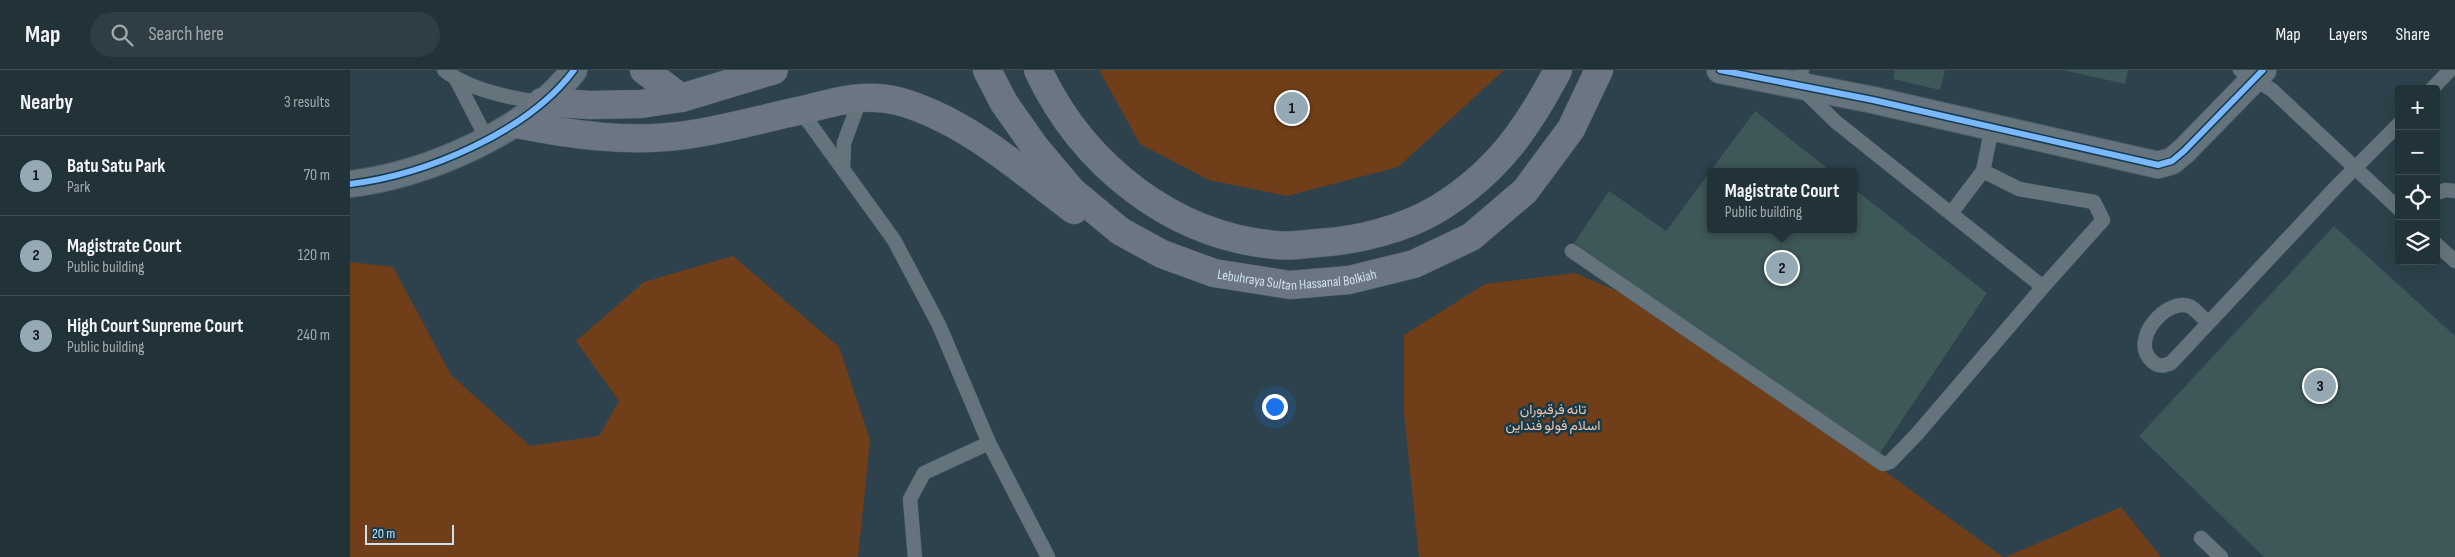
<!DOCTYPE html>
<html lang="en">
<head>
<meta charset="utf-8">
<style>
  :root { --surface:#223239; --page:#2e3e44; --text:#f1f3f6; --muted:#a2aaae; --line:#3f4d53; --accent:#95a9b4 }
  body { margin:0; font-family:"Sofia Sans Condensed",Vazirmatn,sans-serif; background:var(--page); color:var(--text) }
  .controls { position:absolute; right:15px; top:15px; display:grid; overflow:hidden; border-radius:5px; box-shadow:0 5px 20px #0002 }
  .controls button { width:45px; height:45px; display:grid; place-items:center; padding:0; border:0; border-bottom:1px solid var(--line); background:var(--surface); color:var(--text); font:25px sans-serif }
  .scale { position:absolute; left:15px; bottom:12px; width:89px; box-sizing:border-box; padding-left:5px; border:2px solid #cde1ec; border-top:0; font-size:14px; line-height:18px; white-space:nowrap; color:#cde1ec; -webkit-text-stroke:4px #153b4d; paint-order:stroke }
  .you { position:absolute; left:924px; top:336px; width:18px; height:18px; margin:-12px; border:4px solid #fff; border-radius:50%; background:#1a73e8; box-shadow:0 0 0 8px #1a73e833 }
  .badge { display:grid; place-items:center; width:32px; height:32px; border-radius:50%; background:var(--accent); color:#111; font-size:16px; font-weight:700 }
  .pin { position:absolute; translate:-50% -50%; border:2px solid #fff; box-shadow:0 1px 5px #0006 }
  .popup { position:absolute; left:1357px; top:98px; width:150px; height:65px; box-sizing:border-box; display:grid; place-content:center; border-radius:5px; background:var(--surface); filter:drop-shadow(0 1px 4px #0005); font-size:16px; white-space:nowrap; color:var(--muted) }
  .popup b { font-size:19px; color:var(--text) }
  .popup::after { content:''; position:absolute; left:50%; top:100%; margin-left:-10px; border:10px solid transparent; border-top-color:var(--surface) }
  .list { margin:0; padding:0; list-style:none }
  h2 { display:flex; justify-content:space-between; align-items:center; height:65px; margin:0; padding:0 20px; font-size:21px }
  h2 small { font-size:16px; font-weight:400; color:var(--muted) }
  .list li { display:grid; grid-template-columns:32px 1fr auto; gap:15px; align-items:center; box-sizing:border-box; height:80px; padding:0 20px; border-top:1px solid var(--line) }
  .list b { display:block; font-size:19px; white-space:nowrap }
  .list p { margin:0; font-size:16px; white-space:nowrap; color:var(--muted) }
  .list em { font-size:16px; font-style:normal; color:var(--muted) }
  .icon { flex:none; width:28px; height:28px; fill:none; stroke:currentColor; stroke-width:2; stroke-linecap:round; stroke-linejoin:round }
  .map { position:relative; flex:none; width:2105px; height:487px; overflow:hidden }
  header { display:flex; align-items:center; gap:30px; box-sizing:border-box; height:70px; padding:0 25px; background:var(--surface); border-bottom:1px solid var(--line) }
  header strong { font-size:24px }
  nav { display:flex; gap:28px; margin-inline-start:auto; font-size:18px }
  .search { width:350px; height:45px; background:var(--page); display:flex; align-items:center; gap:12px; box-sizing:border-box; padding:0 18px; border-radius:28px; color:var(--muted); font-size:19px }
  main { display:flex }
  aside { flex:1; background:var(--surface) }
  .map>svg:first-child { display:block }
  .green { fill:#703f19 }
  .building { fill:#3e5758 }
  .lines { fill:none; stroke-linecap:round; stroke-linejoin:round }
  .lane-casing { stroke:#4d6068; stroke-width:15 }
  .street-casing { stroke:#4d6068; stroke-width:28 }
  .highway-casing { stroke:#4d6068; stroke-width:29 }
  .lane { stroke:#65747c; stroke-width:14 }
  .street { stroke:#65747c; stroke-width:26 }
  .highway { stroke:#6c7683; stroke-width:28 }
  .cycleway-casing { stroke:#153b4d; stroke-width:9 }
  .cycleway { stroke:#7ab7fb; stroke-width:6 }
  .labels { text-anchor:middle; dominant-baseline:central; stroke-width:5; stroke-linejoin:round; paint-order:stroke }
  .street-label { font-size:14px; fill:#cde1ec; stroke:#153b4d }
  .park-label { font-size:14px; fill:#f4c2a4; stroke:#153b4d }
</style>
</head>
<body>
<header>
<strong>Map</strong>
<div class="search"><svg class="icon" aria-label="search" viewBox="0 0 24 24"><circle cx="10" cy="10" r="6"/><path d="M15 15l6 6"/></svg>Search here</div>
<nav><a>Map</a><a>Layers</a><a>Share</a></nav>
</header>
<main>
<aside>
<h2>Nearby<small>3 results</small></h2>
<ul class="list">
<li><span class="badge">1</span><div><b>Batu Satu Park</b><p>Park</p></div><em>70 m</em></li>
<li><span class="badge">2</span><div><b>Magistrate Court</b><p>Public building</p></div><em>120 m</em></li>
<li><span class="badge">3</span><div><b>High Court Supreme Court</b><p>Public building</p></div><em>240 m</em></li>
</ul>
</aside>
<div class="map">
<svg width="2105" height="487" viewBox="0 0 2105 487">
  <rect width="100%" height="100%" fill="#2d424c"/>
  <path class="green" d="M749 0H1154L1048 97 937 126 859 110 790 74Z
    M383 186 489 277 520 370 508 487H0V192L43 197 101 305 180 376 249 366 269 331 226 271 294 212Z
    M1225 203 1288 230 1406 308 1653 487H1069L1054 343V265L1135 214Z
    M1771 437 1811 487H1656Z"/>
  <path class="building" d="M1545 0H1595L1590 20 1543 9Z
    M1713 0H1778L1775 14Z
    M1405 41 1482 102H1361V159H1503V118L1637 223 1528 386 1224 173 1259 121 1316 161Z
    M1984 156 2105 266V487H1914L1789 366Z"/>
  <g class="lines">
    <defs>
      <path id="lane" d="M94 0C118 19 161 29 192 32
        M1452 0 1448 15 1486 52 1693 217 1753 150 1744 132 1669 119 1633 101 1602 142
        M1890 0 1922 20 2049 139
        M106 9 137 69
        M2082 19 2100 0
        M450 40 544 170 589 255 639 373 698 487
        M493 99 494 73 511 27
        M1633 101 1642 57
        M2086 123 2096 120 2105 121
        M2086 174 2105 191
        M1222 181 1533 394 1540 392 1567 364 1693 217
        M1858 253C1853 248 1847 241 1841 237 1818 225 1777 271 1803 292 1809 297 1814 296 1821 293L1988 115 2049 54
        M1851 468 1871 487
        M565 487 560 429 574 403 639 373"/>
      <path id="street" d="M1370 0 1523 30 1808 95 1822 91 1834 81 1913 0
        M0 114C75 105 178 62 224 0"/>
      <g id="highway">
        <path d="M294 0 331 28"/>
        <path id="s1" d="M637 0 654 33 685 77 722 121 770 161 812 184 864 203 940 215 999 210 1064 194 1121 167 1175 121 1221 59 1249 0"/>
        <path d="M688 0C732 94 821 166 926 175 939 177 954 174 967 173 1006 171 1055 159 1089 138 1147 102 1177 59 1208 0"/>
        <path d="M192 32 240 35 291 34 331 28 424 0"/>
        <path d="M167 54C223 65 279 73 336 65 373 60 411 49 448 41 482 33 513 22 548 31 616 50 669 99 724 140"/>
      </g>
    </defs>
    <use href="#lane" class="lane-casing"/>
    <use href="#street" class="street-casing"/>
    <use href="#highway" class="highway-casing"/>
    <use href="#lane" class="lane"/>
    <use href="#street" class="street"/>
    <use href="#highway" class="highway"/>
    <defs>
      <path id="cycleway" d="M1370 0 1523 30 1808 95 1822 91 1834 81 1913 0
        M0 114C75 105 178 62 224 0"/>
    </defs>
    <use href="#cycleway" class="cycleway-casing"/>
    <use href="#cycleway" class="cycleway"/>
  </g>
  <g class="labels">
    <g class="street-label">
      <text stroke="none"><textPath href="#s1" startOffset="398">Lebuhraya Sultan Hassanal Bolkiah</textPath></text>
    </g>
    <g class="park-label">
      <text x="1203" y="339">تانه فرقبوران<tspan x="1203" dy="16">اسلام فولو فنداين</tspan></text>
    </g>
  </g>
</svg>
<div class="controls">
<button>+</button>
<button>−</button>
<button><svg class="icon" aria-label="locate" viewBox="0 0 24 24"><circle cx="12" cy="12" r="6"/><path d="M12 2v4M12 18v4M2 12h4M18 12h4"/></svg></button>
<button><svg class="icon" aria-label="layers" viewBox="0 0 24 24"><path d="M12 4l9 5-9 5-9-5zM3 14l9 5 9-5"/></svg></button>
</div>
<div class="scale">20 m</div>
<div class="you"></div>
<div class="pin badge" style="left:942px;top:38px">1</div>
<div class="pin badge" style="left:1432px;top:198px">2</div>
<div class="popup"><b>Magistrate Court</b>Public building</div>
<div class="pin badge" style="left:1970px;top:316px">3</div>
</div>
</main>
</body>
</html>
